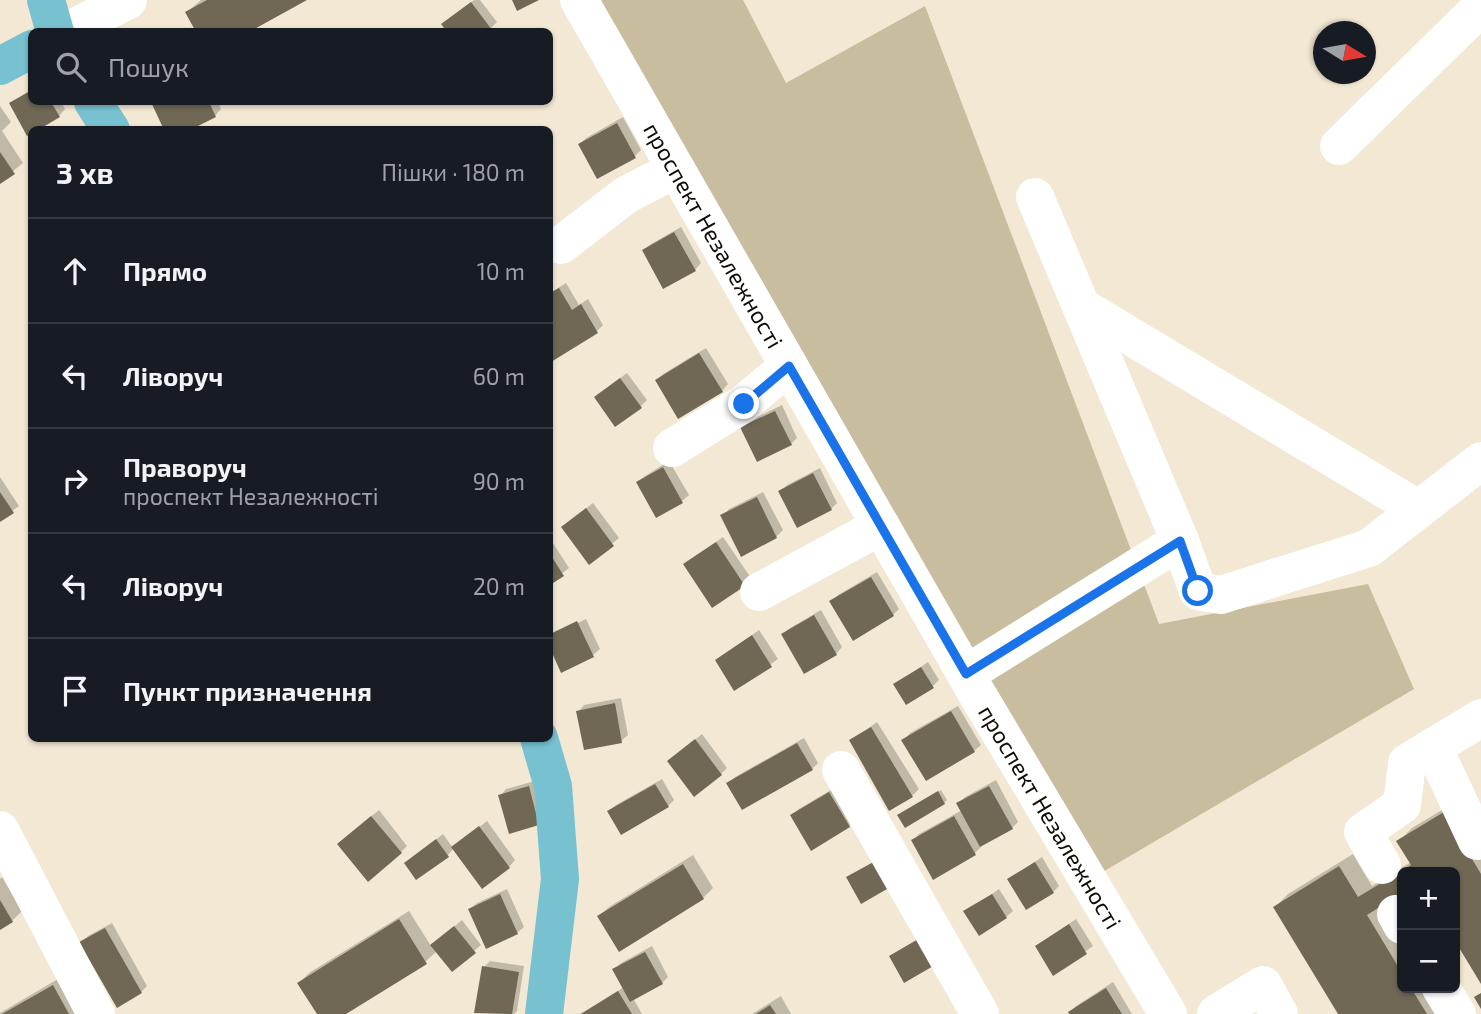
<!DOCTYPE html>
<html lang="uk">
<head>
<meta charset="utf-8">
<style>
  :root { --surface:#171b24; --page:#242831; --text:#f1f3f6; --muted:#9ea1a6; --line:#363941 }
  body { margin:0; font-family:"Exo 2",sans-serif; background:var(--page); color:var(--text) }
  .controls { position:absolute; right:21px; bottom:21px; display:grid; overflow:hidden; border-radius:10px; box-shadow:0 2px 5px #0004 }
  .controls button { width:63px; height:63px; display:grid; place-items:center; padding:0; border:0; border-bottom:2px solid var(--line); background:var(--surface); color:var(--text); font:35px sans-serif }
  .compass { position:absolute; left:1313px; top:21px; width:63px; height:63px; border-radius:50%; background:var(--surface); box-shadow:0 2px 5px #0004; rotate:101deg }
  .stop { position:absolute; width:21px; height:21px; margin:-16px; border:5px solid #1a73e8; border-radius:50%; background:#fff }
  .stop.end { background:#1a73e8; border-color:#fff; box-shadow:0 2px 7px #0008 }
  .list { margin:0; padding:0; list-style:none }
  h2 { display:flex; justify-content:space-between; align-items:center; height:91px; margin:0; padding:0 28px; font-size:30px }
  h2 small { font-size:23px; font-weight:400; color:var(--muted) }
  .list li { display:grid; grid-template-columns:46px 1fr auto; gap:21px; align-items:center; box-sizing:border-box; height:105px; padding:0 28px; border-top:2px solid var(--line) }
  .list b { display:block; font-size:26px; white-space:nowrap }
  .list p { margin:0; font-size:23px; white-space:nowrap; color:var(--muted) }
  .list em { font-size:23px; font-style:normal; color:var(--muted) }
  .icon { flex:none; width:38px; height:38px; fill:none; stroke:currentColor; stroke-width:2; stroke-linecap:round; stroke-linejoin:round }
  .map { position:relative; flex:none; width:1481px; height:1014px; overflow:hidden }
  .search { position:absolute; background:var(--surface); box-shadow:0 2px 5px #0004; left:28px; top:28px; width:525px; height:77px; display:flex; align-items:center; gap:18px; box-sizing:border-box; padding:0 24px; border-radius:10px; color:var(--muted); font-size:26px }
  .panel { position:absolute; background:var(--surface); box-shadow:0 2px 5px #0004; left:28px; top:126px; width:525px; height:616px; border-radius:10px }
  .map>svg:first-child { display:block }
  .garden { fill:#c9bd9f }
  .shadow { fill:#0003 }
  .building { fill:#706855 }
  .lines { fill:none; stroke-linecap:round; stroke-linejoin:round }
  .minor { stroke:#fff; stroke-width:38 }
  .major { stroke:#77c1d0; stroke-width:38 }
  .route { stroke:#1a73e8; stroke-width:9 }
  .labels { text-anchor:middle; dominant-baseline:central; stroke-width:5; stroke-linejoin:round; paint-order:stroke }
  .street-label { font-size:23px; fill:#100d06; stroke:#fff }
</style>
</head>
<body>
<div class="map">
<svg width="1481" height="1014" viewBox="0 0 1481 1014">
  <rect width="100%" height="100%" fill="#f2e8d3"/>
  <path class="garden" d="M575 0H743L786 83 925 6 1159 624 1368 584 1414 689 1084 883Z"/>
  <path class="shadow" d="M201 0H303L187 12Z
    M474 0H480L497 22 487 32H449L450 18Z
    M32 89V102H61L65 109 59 116 11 103Z
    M153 102H218L221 109 215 116 166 130Z
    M0 106 11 122 2 131 23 163 0 182Z
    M623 117 641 150 635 156 580 144 586 138Z
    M681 227 701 263 695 270 644 250 651 244Z
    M566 283 579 305 588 299 603 325 597 331 551 359 550 293Z
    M706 348 728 384 722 391 657 380 663 374Z
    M627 373 647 400 640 407 603 391Z
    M782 405 797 438 791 444 758 460 749 421Z
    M669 461 689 495 682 501 657 516 638 482 645 476Z
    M820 468 837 503 831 509 781 491 787 485Z
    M0 477 19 506 0 520Z
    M763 492 783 530 776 537 722 516 729 509Z
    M593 503 619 538 590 562 570 521Z
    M723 537 751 578 744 584 685 564Z
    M551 540 569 568 550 583V541Z
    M877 572 899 609 893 615 832 601 838 595Z
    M821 610 842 647 836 654 783 634 790 628Z
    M586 619 600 649 593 655 562 670 550 644V634L552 632V635Z
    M759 630 778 659 735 689 717 660Z
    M928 662 939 680 933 686 895 685Z
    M621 698 628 735 621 741 578 712 584 705Z
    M958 706 981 745 974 751 904 740 910 733Z
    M877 722 919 789 912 796 890 809 852 740Z
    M702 734 727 768 721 774 669 761Z
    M804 738 818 763 812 769 728 783 735 777Z
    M662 779 674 800 668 806 609 811 616 805Z
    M996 780 1018 822 1012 828 980 845 981 847 975 853 913 841 919 834 962 810 959 804 965 797Z
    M535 781 545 817 500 796 506 789Z
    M836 787 855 820 849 826 792 815 799 809Z
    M941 790 947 800 944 803 902 813Z
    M1457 801 1481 840V981L1455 937V872H1402V891L1381 904 1402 939V988H1432L1448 1014H1340L1275 907 1288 894 1353 854 1372 886 1411 862 1399 841 1412 828Z
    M379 810 407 846 401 852 345 838Z
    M487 821 515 860 509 867 454 848 448 855 406 863 443 834 453 848Z
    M693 855 713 888 703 898 599 916 609 907Z
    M1042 857 1059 886 1053 892 1009 879Z
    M2 877 22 911 12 921 0 928V879Z
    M507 889 524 927 517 933 470 909 477 903Z
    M999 889 1013 911 1006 917 966 912Z
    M409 911 431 946 462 920 481 945 452 970 437 951 425 962 343 1014H319L299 983 309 973Z
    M1076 919 1093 946 1054 973 1037 946Z
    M112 923 147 986 141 992 82 942 88 936Z
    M652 946 668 977 662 983 633 998 642 1014H580L624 987 614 970 621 963Z
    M490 961 524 966 517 1011 514 1014 476 1012 484 967Z
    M63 976 78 1014H0V1013Z
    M1113 982 1132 1014H1071L1070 1012 1076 1006Z
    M781 996 791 1014H752Z"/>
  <path class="building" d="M207 0H307L249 32H196L185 12Z
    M512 0H539L517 11Z
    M471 2 492 30 447 32 441 24Z
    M32 90V102H51L60 117 38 130H32V133L27 136 9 103Z
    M151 102H209L216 117 190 130H164Z
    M617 123 636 158 597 179 578 144Z
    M0 152 15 174 0 184Z
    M674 232 696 271 663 289 642 250Z
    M559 288 572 310 581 304 598 333 551 362 550 293Z
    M699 353 723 392 678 419 655 380Z
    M620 378 642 408 615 427 594 397Z
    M775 411 792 445 757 462 740 427Z
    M663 467 683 503 656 518 636 482Z
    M813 473 832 510 797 528 778 491Z
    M0 492 14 513 0 522Z
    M757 497 777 538 741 557 720 515Z
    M586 508 614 546 589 565 561 527Z
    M716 542 745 586 712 608 683 564Z
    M550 554 564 576 550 585Z
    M871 577 894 616 853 641 829 601Z
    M814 615 837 655 804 674 781 634Z
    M577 621 594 657 561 673 550 648V634Z
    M752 635 772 667 734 691 715 660Z
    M921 667 934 688 906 705 893 684Z
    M615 703 622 743 584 750 576 711Z
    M951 711 975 752 926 781 901 740Z
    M871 727 913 797 889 811 849 740Z
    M695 739 722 775 694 797 667 761Z
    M797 743 813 770 742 810 726 783Z
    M655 784 669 807 621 835 607 811Z
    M529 786 539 825 509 834 498 795Z
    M989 786 1013 829 980 847 956 803Z
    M938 791 945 804 905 828 897 815Z
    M829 792 850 827 811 851 790 815Z
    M1444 812 1481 874V984L1455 941V872H1402V893L1367 915 1402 973V988H1411L1427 1014H1338L1273 907 1339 866 1358 897 1411 865 1396 841Z
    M371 816 402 853 368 882 337 844Z
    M954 816 976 855 933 880 911 840Z
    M479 826 510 868 482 889 451 847Z
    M436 839 449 857 416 880 404 863Z
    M879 859 894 885 861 904 846 877Z
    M1035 862 1054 893 1026 910 1007 879Z
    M683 864 704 899 619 952 597 916Z
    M500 894 518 934 486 949 468 909Z
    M992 894 1007 918 979 936 963 911Z
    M0 900 13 922 0 930Z
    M399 919 427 964 346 1014H317L297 983Z
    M1069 924 1087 954 1053 976 1035 946Z
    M454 926 476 953 452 972 430 945Z
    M105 928 142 993 117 1008 79 942Z
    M920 938 935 965 904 983 889 956Z
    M645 952 663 984 630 1002 612 969Z
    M482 966 519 972 512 1014 474 1013Z
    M53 985 69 1014H2Z
    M1106 988 1122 1014H1069L1068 1012Z
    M618 991 632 1014H581Z
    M1481 993V1009L1474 997Z
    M770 1005 776 1014H756Z"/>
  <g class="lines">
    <g class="minor">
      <path id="s1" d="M579 0 976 692 1168 1014"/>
      <path d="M66 32 128 0"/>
      <path d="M1339 146 1481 7"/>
      <path d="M561 245 626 195 676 169"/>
      <path d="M1082 307 1418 509"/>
      <path d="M672 448 743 404 789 366"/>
      <path d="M1180 541 1198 591 1221 595 1369 548 1481 461"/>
      <path d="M759 592 881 526"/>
      <path d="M966 674 1180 541 1035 197"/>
      <path d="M1433 747 1477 841"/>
      <path d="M841 770 980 1014"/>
      <path d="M0 830 96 1014"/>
      <path d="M1382 865 1363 832 1402 805 1407 763 1481 718"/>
      <path d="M1396 914 1402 925"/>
      <path d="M1441 988 1457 1014"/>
      <path d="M1216 1014 1263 985 1279 1014"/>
    </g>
    <path class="major" d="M46 0 55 32
      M0 66 32 49
      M93 102 111 130
      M539 738 553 786 560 879 544 1014"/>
  </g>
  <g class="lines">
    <path class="route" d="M744 404 789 366 966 674 1180 541 1198 591"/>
  </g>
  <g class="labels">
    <g class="street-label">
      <text stroke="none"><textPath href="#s1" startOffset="271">проспект Незалежності</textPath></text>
      <text stroke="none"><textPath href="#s1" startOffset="943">проспект Незалежності</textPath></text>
    </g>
  </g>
</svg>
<div class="controls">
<button>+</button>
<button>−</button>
</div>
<svg class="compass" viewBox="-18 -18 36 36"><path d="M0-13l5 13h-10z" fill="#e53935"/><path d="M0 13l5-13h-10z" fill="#9ea1a6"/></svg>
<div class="stop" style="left:1198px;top:591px"></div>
<div class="stop end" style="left:744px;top:404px"></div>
<div class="search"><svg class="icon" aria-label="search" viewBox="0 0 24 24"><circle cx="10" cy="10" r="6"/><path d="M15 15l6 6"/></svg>Пошук</div>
<section class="panel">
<h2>3 хв<small>Пішки · 180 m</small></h2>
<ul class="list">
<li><svg class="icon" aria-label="ahead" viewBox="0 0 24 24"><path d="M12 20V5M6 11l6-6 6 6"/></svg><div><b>Прямо</b></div><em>10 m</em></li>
<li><svg class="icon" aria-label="left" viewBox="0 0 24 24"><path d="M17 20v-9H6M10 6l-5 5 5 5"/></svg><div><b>Ліворуч</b></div><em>60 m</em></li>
<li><svg class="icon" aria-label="right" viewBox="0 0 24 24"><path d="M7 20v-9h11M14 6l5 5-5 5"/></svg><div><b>Праворуч</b><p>проспект Незалежності</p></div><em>90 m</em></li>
<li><svg class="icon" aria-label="left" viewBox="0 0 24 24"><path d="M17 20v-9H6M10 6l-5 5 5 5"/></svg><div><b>Ліворуч</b></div><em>20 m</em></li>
<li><svg class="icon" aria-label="arrive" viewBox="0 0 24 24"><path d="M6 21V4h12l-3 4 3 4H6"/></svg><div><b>Пункт призначення</b></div></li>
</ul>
</section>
</div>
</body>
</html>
